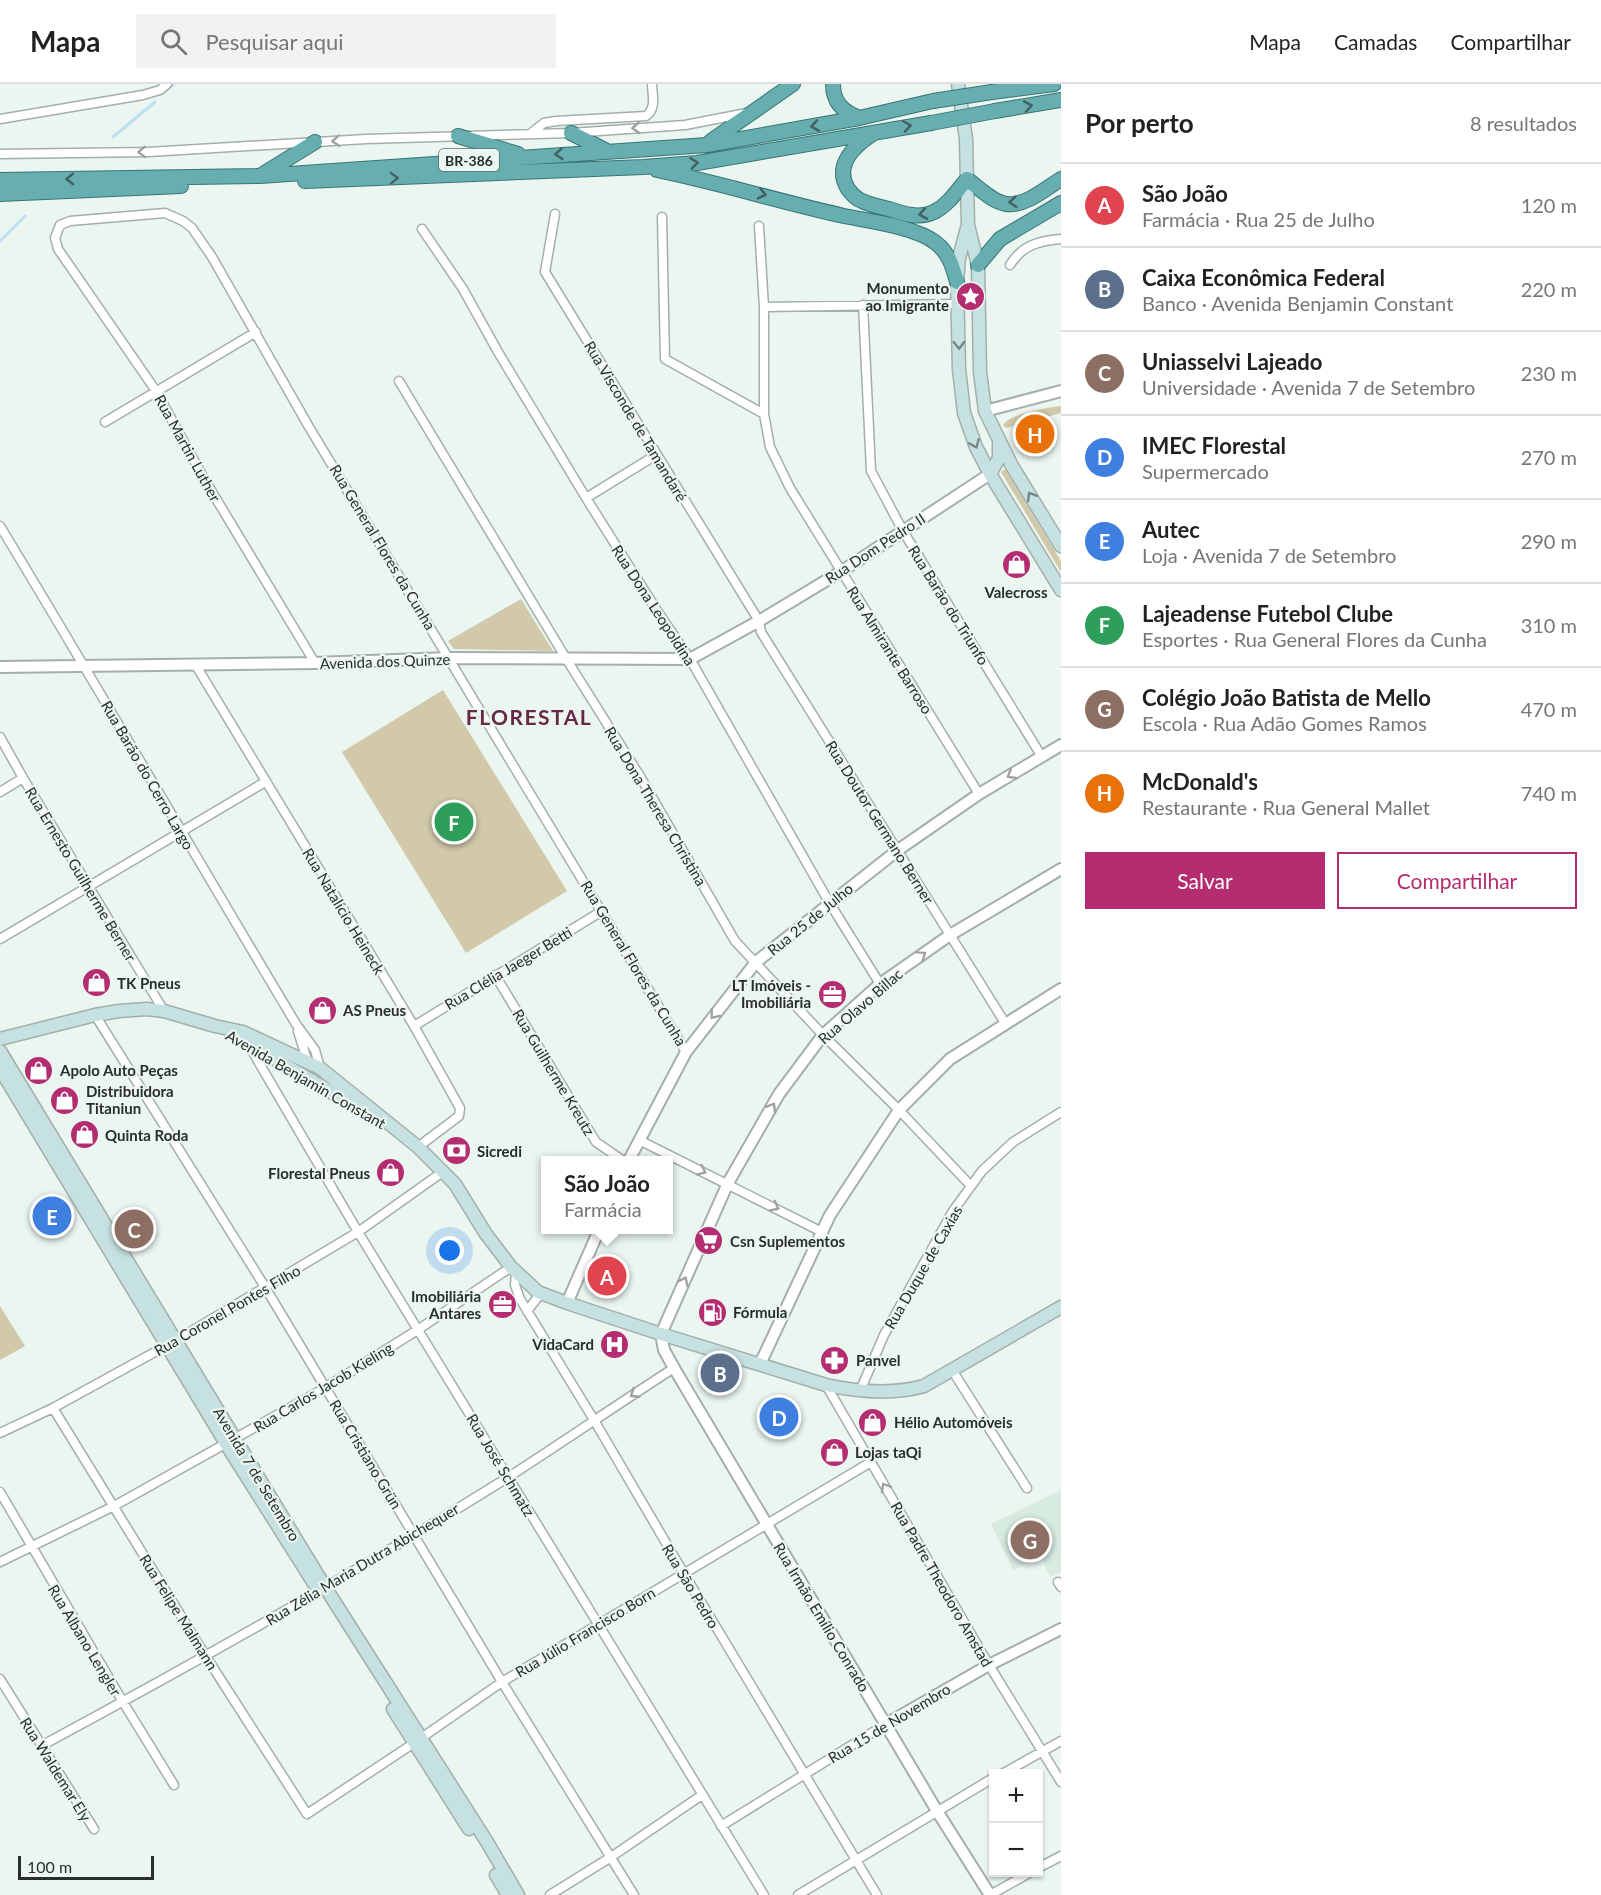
<!DOCTYPE html>
<html lang="pt">
<head>
<meta charset="utf-8">
<style>
  :root { --surface:#fff; --page:#f2f2f2; --text:#222; --muted:#767676; --line:#e0e0e0; --accent:#b32d70 }
  body { margin:0; font-family:Lato,sans-serif; background:var(--page); color:var(--text) }
  .controls { position:absolute; right:18px; bottom:18px; display:grid; overflow:hidden; border-radius:0px; box-shadow:0 2px 4px #0004 }
  .controls button { width:54px; height:54px; display:grid; place-items:center; padding:0; border:0; border-bottom:2px solid var(--line); background:var(--surface); color:var(--text); font:30px sans-serif }
  .scale { position:absolute; left:18px; bottom:15px; width:136px; box-sizing:border-box; padding-left:6px; border:3px solid #292d2b; border-top:0; font-size:16px; line-height:21px; white-space:nowrap; color:#292d2b; -webkit-text-stroke:4px #eaf6ef; paint-order:stroke }
  .you { position:absolute; left:450px; top:1167px; width:21px; height:21px; margin:-15px; border:4px solid #fff; border-radius:50%; background:#1a73e8; box-shadow:0 0 0 9px #1a73e833 }
  .badge { display:grid; place-items:center; width:39px; height:39px; border-radius:50%; background:var(--accent); color:#fff; font-size:20px; font-weight:700 }
  .pin { position:absolute; translate:-50% -50%; border:3px solid #fff; box-shadow:0 2px 6px #0006 }
  .popup { position:absolute; left:541px; top:1072px; width:132px; height:78px; box-sizing:border-box; display:grid; place-content:center; border-radius:0px; background:var(--surface); filter:drop-shadow(0 2px 4px #0005); font-size:20px; white-space:nowrap; color:var(--muted) }
  .popup b { font-size:22px; color:var(--text) }
  .popup::after { content:''; position:absolute; left:50%; top:100%; margin-left:-12px; border:12px solid transparent; border-top-color:var(--surface) }
  .list { margin:0; padding:0; list-style:none }
  h2 { display:flex; justify-content:space-between; align-items:center; height:78px; margin:0; padding:0 24px; font-size:26px }
  h2 small { font-size:20px; font-weight:400; color:var(--muted) }
  .list li { display:grid; grid-template-columns:39px 1fr auto; gap:18px; align-items:center; box-sizing:border-box; height:84px; padding:0 24px; border-top:2px solid var(--line) }
  .list b { display:block; font-size:22px; white-space:nowrap }
  .list p { margin:0; font-size:20px; white-space:nowrap; color:var(--muted) }
  .list em { font-size:20px; font-style:normal; color:var(--muted) }
  .actions { display:flex; gap:12px; padding:18px 24px }
  .actions a { flex:1; padding:14px 0; border:2px solid var(--accent); border-radius:0px; text-align:center; font-size:21px; color:var(--accent) }
  .actions .main { background:var(--accent); color:#fff }
  .icon { flex:none; width:33px; height:33px; fill:none; stroke:currentColor; stroke-width:2; stroke-linecap:round; stroke-linejoin:round }
  .map { position:relative; flex:none; width:1061px; height:1811px; overflow:hidden }
  header { display:flex; align-items:center; gap:36px; box-sizing:border-box; height:84px; padding:0 30px; background:var(--surface); border-bottom:2px solid var(--line) }
  header strong { font-size:28px }
  nav { display:flex; gap:33px; margin-inline-start:auto; font-size:21px }
  .search { width:420px; height:54px; background:var(--page); display:flex; align-items:center; gap:15px; box-sizing:border-box; padding:0 21px; border-radius:0px; color:var(--muted); font-size:22px }
  main { display:flex }
  aside { flex:1; background:var(--surface) }
  .map>svg:first-child { display:block }
  .built { fill:#d7ebe1 }
  .green { fill:#d1c9aa }
  .lines { fill:none; stroke-linecap:round; stroke-linejoin:round }
  .stream { stroke:#bce0f2; stroke-width:3 }
  .minor-casing { stroke:#a4afa9; stroke-width:11 }
  .tertiary-casing { stroke:#a4afa9; stroke-width:14 }
  .secondary-casing { stroke:#a4afa9; stroke-width:15 }
  .trunk-casing { stroke:#397474; stroke-width:16 }
  .minor { stroke:#fff; stroke-width:8 }
  .tertiary { stroke:#fff; stroke-width:10 }
  .secondary { stroke:#c6e1e1; stroke-width:12 }
  .trunk { stroke:#67aeb0; stroke-width:14 }
  .trunk-bridge-casing { stroke:#397474; stroke-width:16; stroke-linecap:butt }
  .trunk-bridge { stroke:#67aeb0; stroke-width:14 }
  .oneway { stroke:#426160 }
  .oneway2 { stroke:#9fa0a0 }
  .oneway3 { stroke:#788786 }
  .labels { text-anchor:middle; dominant-baseline:central; stroke-width:4.5; stroke-linejoin:round; paint-order:stroke }
  .shield { fill:#eaf6ef; stroke:#636966; stroke-width:1.5 }
  .shield-label { font-size:14px; font-weight:bold; fill:#292d2b }
  .poi-label { font-size:15px; font-weight:bold; fill:#292d2b; stroke:#eaf6ef; text-anchor:start }
  .street-label { font-size:15px; fill:#292d2b; stroke:#eaf6ef }
  .district-label { font-size:21px; font-weight:bold; letter-spacing:1.5px; fill:#682745; stroke:#eaf6ef }
</style>
</head>
<body>
<header>
<strong>Mapa</strong>
<div class="search"><svg class="icon" aria-label="search" viewBox="0 0 24 24"><circle cx="10" cy="10" r="6"/><path d="M15 15l6 6"/></svg>Pesquisar aqui</div>
<nav><a>Mapa</a><a>Camadas</a><a>Compartilhar</a></nav>
</header>
<main>
<div class="map">
<svg width="1061" height="1811" viewBox="0 0 1061 1811">
  <rect width="100%" height="100%" fill="#eaf6ef"/>
  <path class="built" d="M1061 1406V1488L1050 1493 1041 1472 1013 1486 991 1440Z"/>
  <path class="green" d="M1061 322V329L1006 344 1003 341C1011 329 1046 324 1061 322Z
    M1005 385 1061 477V488L1001 388Z
    M521 515 553 567 454 565 448 557Z
    M443 606 567 807 466 869 342 668Z
    M0 1222 25 1262 0 1276Z"/>
  <g class="lines">
    <path class="stream" d="M166 6 174 0
      M113 53 155 18
      M0 157 25 132"/>
    <defs>
      <path id="minor" d="M0 35 143 11 160 6 167 0
        M530 50 544 39 556 37 646 32C657 24 652 11 652 0
        M0 70 148 68 366 55 571 49 685 41 747 29
        M555 130 545 188 759 537 761 548 1005 939
        M662 133 665 275 764 330
        M759 142 764 223V330L770 363 790 404 979 710
        M422 145 463 205 498 268 586 414 656 525 690 575 829 818 880 900
        M1010 181C1022 161 1039 157 1061 155
        M863 221 871 387 903 447 1042 673
        M764 223 958 220
        M399 297 567 576 641 694 735 857 823 951 899 1026 971 1102
        M105 338 256 248
        M586 414 656 371
        M0 442C100 607 197 775 296 940L315 966 320 984
        M315 579 203 393 156 307 58 165 55 154 60 141 70 137 165 129 183 137 192 144 212 173 309 343 686 968
        M195 580 414 942 460 1024 459 1032 418 1063
        M0 653 23 694 164 927
        M0 708 23 694
        M0 855 265 698
        M495 891 596 1058 622 1076
        M95 931 265 1203 502 1598 634 1811
        M414 942 602 827
        M298 947 308 979
        M248 960 358 1148 764 1811
        M639 1056 822 1148
        M516 1189 515 1201 520 1215 594 1336 683 1488 877 1811
        M527 1227 541 1209
        M952 1286 1027 1404
        M826 1301 989 1581 1061 1698
        M860 1307 884 1251 953 1127 982 1087 1013 1058 1061 1028
        M53 1324 205 1571 307 1730 414 1659 502 1598 871 1378
        M0 1349 53 1324 175 1257 358 1148 444 1087
        M0 1408 123 1618 174 1701
        M0 1478 114 1422 325 1304 419 1245 511 1183
        M1058 1498 1061 1503
        M0 1595 94 1745
        M41 1662C199 1577 355 1489 507 1394 563 1358 618 1320 674 1284
        M1002 1690 1061 1657
        M721 1742 886 1640
        M1038 1784 1061 1772
        M550 1811 611 1773 702 1711
        M798 1811 993 1694
        M990 1811 1031 1788"/>
      <path id="tertiary" d="M985 327 1061 307
        M0 583 315 579 450 574 690 575 759 537 842 487 990 390
        M629 1076 686 968 756 878 898 766 979 710 1061 661
        M567 1219 599 1146
        M760 1280 830 1131 899 1026 950 975 1061 905
        M886 1640 989 1581 1061 1545
        M990 1811 937 1727 674 1284 664 1266 661 1250 728 1099 779 1010 823 951 880 900 950 851 1061 785"/>
      <path id="secondary" d="M958 0 966 55 968 141 978 181 980 288 985 327 1012 382 1061 462
        M967 144 959 174 957 198 959 285 964 329 976 363 990 390 1061 506
        M990 390 999 374V357
        M0 955 95 931 119 927 147 925 164 927 215 942 243 948 320 984 418 1063 455 1100 486 1150 511 1183 538 1208 567 1219 661 1250 826 1301C859 1308 892 1311 924 1302L1061 1223
        M241 955 363 1027
        M0 967 325 1503 487 1758 518 1811
        M0 985 233 1371 315 1501
        M393 1625 469 1745
        M496 1791 508 1811"/>
      <path id="trunk" d="M833 0C833 18 842 27 859 34
        M992 8 1054 0
        M995 27 1061 16
        M571 49 605 66
        M874 49C855 61 833 81 848 105 852 110 856 115 862 117 870 121 880 123 889 125 904 130 919 135 934 128 948 121 957 107 967 95 978 103 992 118 1006 120 1025 123 1046 104 1061 95
        M458 52 518 70
        M711 57 793 0
        M657 86C720 99 781 118 844 132 869 137 916 143 936 159 949 169 953 183 957 198
        M263 90 315 58
        M0 96 260 92 707 61 859 34 933 17
        M305 97 643 83 697 79 931 39
        M0 110 181 102
        M978 181 1000 155 1061 119"/>
    </defs>
    <use href="#minor" class="minor-casing"/>
    <use href="#tertiary" class="tertiary-casing"/>
    <use href="#secondary" class="secondary-casing"/>
    <use href="#trunk" class="trunk-casing"/>
    <use href="#minor" class="minor"/>
    <use href="#tertiary" class="tertiary"/>
    <use href="#secondary" class="secondary"/>
    <use href="#trunk" class="trunk"/>
    <defs>
      <path id="trunk-bridge" d="M933 17 992 8
        M931 39 995 27"/>
    </defs>
    <use href="#trunk-bridge" class="trunk-bridge-casing"/>
    <use href="#trunk-bridge" class="trunk-bridge"/>
  </g>
  <defs><path id="oneway-chevron" d="M-2-3.5L2.5 0L-2 3.5" fill="none" stroke-width="1.6" stroke-linecap="round" stroke-linejoin="round" transform="scale(1.5)"/></defs>
  <g class="oneway">
    <use href="#oneway-chevron" transform="translate(1028 22) rotate(-10)"/>
    <use href="#oneway-chevron" transform="translate(815 42) rotate(170)"/>
    <use href="#oneway-chevron" transform="translate(907 42) rotate(-9)"/>
    <use href="#oneway-chevron" transform="translate(559 70) rotate(176)"/>
    <use href="#oneway-chevron" transform="translate(694 79) rotate(-7)"/>
    <use href="#oneway-chevron" transform="translate(394 94) rotate(-2)"/>
    <use href="#oneway-chevron" transform="translate(70 95) rotate(179)"/>
    <use href="#oneway-chevron" transform="translate(762 110) rotate(14)"/>
    <use href="#oneway-chevron" transform="translate(1013 118) rotate(175)"/>
    <use href="#oneway-chevron" transform="translate(923 130) rotate(170)"/>
  </g>
  <g class="oneway2">
    <use href="#oneway-chevron" transform="translate(636 44) rotate(176)"/>
    <use href="#oneway-chevron" transform="translate(336 57) rotate(176)"/>
    <use href="#oneway-chevron" transform="translate(142 68) rotate(178)"/>
    <use href="#oneway-chevron" transform="translate(1011 691) rotate(149)"/>
    <use href="#oneway-chevron" transform="translate(922 871) rotate(-35)"/>
    <use href="#oneway-chevron" transform="translate(714 931) rotate(128)"/>
    <use href="#oneway-chevron" transform="translate(772 1023) rotate(-60)"/>
    <use href="#oneway-chevron" transform="translate(702 1087) rotate(26)"/>
    <use href="#oneway-chevron" transform="translate(775 1123) rotate(27)"/>
    <use href="#oneway-chevron" transform="translate(684 1197) rotate(-65)"/>
    <use href="#oneway-chevron" transform="translate(634 1310) rotate(147)"/>
    <use href="#oneway-chevron" transform="translate(885 1403) rotate(-120)"/>
  </g>
  <g class="oneway3">
    <use href="#oneway-chevron" transform="translate(959 261) rotate(89)"/>
    <use href="#oneway-chevron" transform="translate(975 360) rotate(68)"/>
    <use href="#oneway-chevron" transform="translate(1031 412) rotate(-121)"/>
  </g>
  <defs>
    <symbol id="sight-disc" viewBox="-11 -11 22 22"><circle r="9.5" fill="#b32d70" stroke="#eaf6ef"/><path d="M0-6L1.8-2.2L6-1.7L2.9 1.2L3.7 5.4L0 3.3L-3.7 5.4L-2.9 1.2L-6-1.7L-1.8-2.2Z" fill="#fff"/></symbol>
    <symbol id="shop-disc" viewBox="-11 -11 22 22"><circle r="9.5" fill="#b32d70" stroke="#eaf6ef"/><path d="M-5-2.5h2.3a2.7 3.5 0 0 1 5.4 0H5L5.5 6h-11ZM-1.5-2.5h3a1.5 2.3 0 0 0-3 0Z" fill="#fff"/></symbol>
    <symbol id="office-disc" viewBox="-11 -11 22 22"><circle r="9.5" fill="#b32d70" stroke="#eaf6ef"/><path d="M-6-3h4V-5.5h4V-3h4V5H-6ZM-1-4.5V-3h2v-1.5ZM-6 0V1H6V0Z" fill="#fff"/></symbol>
    <symbol id="bank-disc" viewBox="-11 -11 22 22"><circle r="9.5" fill="#b32d70" stroke="#eaf6ef"/><path d="M-6-4H6V4H-6ZM0-2.3a2.3 2.3 0 1 0 0 4.6a2.3 2.3 0 1 0 0-4.6Z" fill="#fff"/></symbol>
    <symbol id="supermarket-disc" viewBox="-11 -11 22 22"><circle r="9.5" fill="#b32d70" stroke="#eaf6ef"/><path d="M-6-5.5h2.5l.6 2H6L4.5 2H-2.5L-4.4-4H-6ZM-1.5 3.2a1.3 1.3 0 1 0 .1 0ZM3 3.2a1.3 1.3 0 1 0 .1 0Z" fill="#fff"/></symbol>
    <symbol id="fuel-disc" viewBox="-11 -11 22 22"><circle r="9.5" fill="#b32d70" stroke="#eaf6ef"/><path d="M-5.5-6h7V0h2V4h1.3V-2.5L3-4.5l.8-.8L6-3V5H2.5V1h-1V6h-7ZM-4.2-4.7v3.2H.2V-4.7Z" fill="#fff"/></symbol>
    <symbol id="hospital-disc" viewBox="-11 -11 22 22"><circle r="9.5" fill="#b32d70" stroke="#eaf6ef"/><path d="M-5-5h3v3.5h4V-5h3V5h-3V1.5h-4V5h-3Z" fill="#fff"/></symbol>
    <symbol id="pharmacy-disc" viewBox="-11 -11 22 22"><circle r="9.5" fill="#b32d70" stroke="#eaf6ef"/><path d="M-2-6h4v4h4v4h-4v4h-4v-4h-4v-4h4Z" fill="#fff"/></symbol>
  </defs>
  <g fill-rule="evenodd">
    <use href="#sight-disc" x="954" y="196" width="33" height="33"/>
    <use href="#shop-disc" x="1000" y="464" width="33" height="33"/>
    <use href="#shop-disc" x="80" y="882" width="33" height="33"/>
    <use href="#office-disc" x="816" y="894" width="33" height="33"/>
    <use href="#shop-disc" x="306" y="910" width="33" height="33"/>
    <use href="#shop-disc" x="22" y="970" width="33" height="33"/>
    <use href="#shop-disc" x="48" y="1000" width="33" height="33"/>
    <use href="#shop-disc" x="68" y="1034" width="33" height="33"/>
    <use href="#bank-disc" x="440" y="1050" width="33" height="33"/>
    <use href="#shop-disc" x="374" y="1072" width="33" height="33"/>
    <use href="#supermarket-disc" x="692" y="1140" width="33" height="33"/>
    <use href="#office-disc" x="486" y="1204" width="33" height="33"/>
    <use href="#fuel-disc" x="696" y="1212" width="33" height="33"/>
    <use href="#hospital-disc" x="598" y="1244" width="33" height="33"/>
    <use href="#pharmacy-disc" x="818" y="1260" width="33" height="33"/>
    <use href="#shop-disc" x="856" y="1322" width="33" height="33"/>
    <use href="#shop-disc" x="818" y="1352" width="33" height="33"/>
  </g>
  <g class="labels">
    <rect class="shield" x="439" y="65" width="60" height="22" rx="4.5"/>
    <g class="shield-label">
      <text x="469" y="76">BR-386</text>
    </g>
    <g class="poi-label">
      <text x="949" y="204" text-anchor="end">Monumento<tspan x="949" dy="17">ao Imigrante</tspan></text>
      <text x="1016" y="508" text-anchor="middle">Valecross</text>
      <text x="117" y="899">TK Pneus</text>
      <text x="811" y="901" text-anchor="end">LT Imóveis -<tspan x="811" dy="17">Imobiliária</tspan></text>
      <text x="343" y="926">AS Pneus</text>
      <text x="60" y="986">Apolo Auto Peças</text>
      <text x="86" y="1007">Distribuidora<tspan x="86" dy="17">Titaniun</tspan></text>
      <text x="105" y="1051">Quinta Roda</text>
      <text x="477" y="1067">Sicredi</text>
      <text x="370" y="1089" text-anchor="end">Florestal Pneus</text>
      <text x="730" y="1157">Csn Suplementos</text>
      <text x="481" y="1212" text-anchor="end">Imobiliária<tspan x="481" dy="17">Antares</tspan></text>
      <text x="733" y="1228">Fórmula</text>
      <text x="594" y="1260" text-anchor="end">VidaCard</text>
      <text x="856" y="1276">Panvel</text>
      <text x="894" y="1338">Hélio Automóveis</text>
      <text x="855" y="1368">Lojas taQi</text>
    </g>
    <g class="street-label">
      <text transform="translate(636 337) rotate(59)">Rua Visconde de Tamandaré</text>
      <text transform="translate(188 364) rotate(61)">Rua Martin Luther</text>
      <text transform="translate(383 463) rotate(59)">Rua General Flores da Cunha</text>
      <text transform="translate(875 464) rotate(-33)">Rua Dom Pedro II</text>
      <text transform="translate(654 521) rotate(57)">Rua Dona Leopoldina</text>
      <text transform="translate(949 521) rotate(58)">Rua Barão do Triunfo</text>
      <text transform="translate(890 566) rotate(58)">Rua Almirante Barroso</text>
      <text transform="translate(385 577) rotate(-2)">Avenida dos Quinze</text>
      <text transform="translate(148 691) rotate(60)">Rua Barão do Cerro Largo</text>
      <text transform="translate(656 722) rotate(59)">Rua Dona Theresa Christina</text>
      <text transform="translate(880 738) rotate(58)">Rua Doutor Germano Berner</text>
      <text transform="translate(81 790) rotate(59)">Rua Ernesto Guilherme Berner</text>
      <text transform="translate(344 827) rotate(59)">Rua Natalício Heineck</text>
      <text transform="translate(810 835) rotate(-39)">Rua 25 de Julho</text>
      <text transform="translate(634 879) rotate(59)">Rua General Flores da Cunha</text>
      <text transform="translate(508 884) rotate(-31)">Rua Clélia Jaeger Betti</text>
      <text transform="translate(860 922) rotate(-41)">Rua Olavo Billac</text>
      <text transform="translate(554 988) rotate(59)">Rua Guilherme Kreutz</text>
      <text transform="translate(306 995) rotate(30)">Avenida Benjamin Constant</text>
      <text transform="translate(923 1183) rotate(-60)">Rua Duque de Caxias</text>
      <text transform="translate(227 1226) rotate(-30)">Rua Coronel Pontes Filho</text>
      <text transform="translate(323 1303) rotate(-31)">Rua Carlos Jacob Kieling</text>
      <text transform="translate(366 1370) rotate(59)">Rua Cristiano Grün</text>
      <text transform="translate(501 1381) rotate(59)">Rua José Schmatz</text>
      <text transform="translate(257 1390) rotate(59)">Avenida 7 de Setembro</text>
      <text transform="translate(362 1480) rotate(-31)">Rua Zélia Maria Dutra Abichequer</text>
      <text transform="translate(942 1500) rotate(60)">Rua Padre Theodoro Amstad</text>
      <text transform="translate(691 1502) rotate(59)">Rua São Pedro</text>
      <text transform="translate(179 1528) rotate(58)">Rua Felipe Malmann</text>
      <text transform="translate(822 1533) rotate(59)">Rua Irmão Emílio Conrado</text>
      <text transform="translate(585 1548) rotate(-31)">Rua Júlio Francisco Born</text>
      <text transform="translate(85 1556) rotate(59)">Rua Albano Lengler</text>
      <text transform="translate(889 1639) rotate(-31)">Rua 15 de Novembro</text>
      <text transform="translate(56 1685) rotate(58)">Rua Waldemar Ely</text>
    </g>
    <g class="district-label">
      <text x="529" y="632">FLORESTAL</text>
    </g>
  </g>
</svg>
<div class="controls">
<button>+</button>
<button>−</button>
</div>
<div class="scale">100 m</div>
<div class="you"></div>
<div class="pin badge" style="left:607px;top:1192px;background:#e0444e">A</div>
<div class="popup"><b>São João</b>Farmácia</div>
<div class="pin badge" style="left:720px;top:1289px;background:#5c6f8a">B</div>
<div class="pin badge" style="left:134px;top:1145px;background:#8d6e63">C</div>
<div class="pin badge" style="left:779px;top:1333px;background:#3f7fe0">D</div>
<div class="pin badge" style="left:52px;top:1132px;background:#3f7fe0">E</div>
<div class="pin badge" style="left:454px;top:738px;background:#2e9e5b">F</div>
<div class="pin badge" style="left:1030px;top:1456px;background:#8d6e63">G</div>
<div class="pin badge" style="left:1035px;top:350px;background:#e8710a">H</div>
</div>
<aside>
<h2>Por perto<small>8 resultados</small></h2>
<ul class="list">
<li><span class="badge" style="background:#e0444e">A</span><div><b>São João</b><p>Farmácia · Rua 25 de Julho</p></div><em>120 m</em></li>
<li><span class="badge" style="background:#5c6f8a">B</span><div><b>Caixa Econômica Federal</b><p>Banco · Avenida Benjamin Constant</p></div><em>220 m</em></li>
<li><span class="badge" style="background:#8d6e63">C</span><div><b>Uniasselvi Lajeado</b><p>Universidade · Avenida 7 de Setembro</p></div><em>230 m</em></li>
<li><span class="badge" style="background:#3f7fe0">D</span><div><b>IMEC Florestal</b><p>Supermercado</p></div><em>270 m</em></li>
<li><span class="badge" style="background:#3f7fe0">E</span><div><b>Autec</b><p>Loja · Avenida 7 de Setembro</p></div><em>290 m</em></li>
<li><span class="badge" style="background:#2e9e5b">F</span><div><b>Lajeadense Futebol Clube</b><p>Esportes · Rua General Flores da Cunha</p></div><em>310 m</em></li>
<li><span class="badge" style="background:#8d6e63">G</span><div><b>Colégio João Batista de Mello</b><p>Escola · Rua Adão Gomes Ramos</p></div><em>470 m</em></li>
<li><span class="badge" style="background:#e8710a">H</span><div><b>McDonald's</b><p>Restaurante · Rua General Mallet</p></div><em>740 m</em></li>
</ul>
<div class="actions"><a class="main">Salvar</a><a>Compartilhar</a></div>
</aside>
</main>
</body>
</html>
